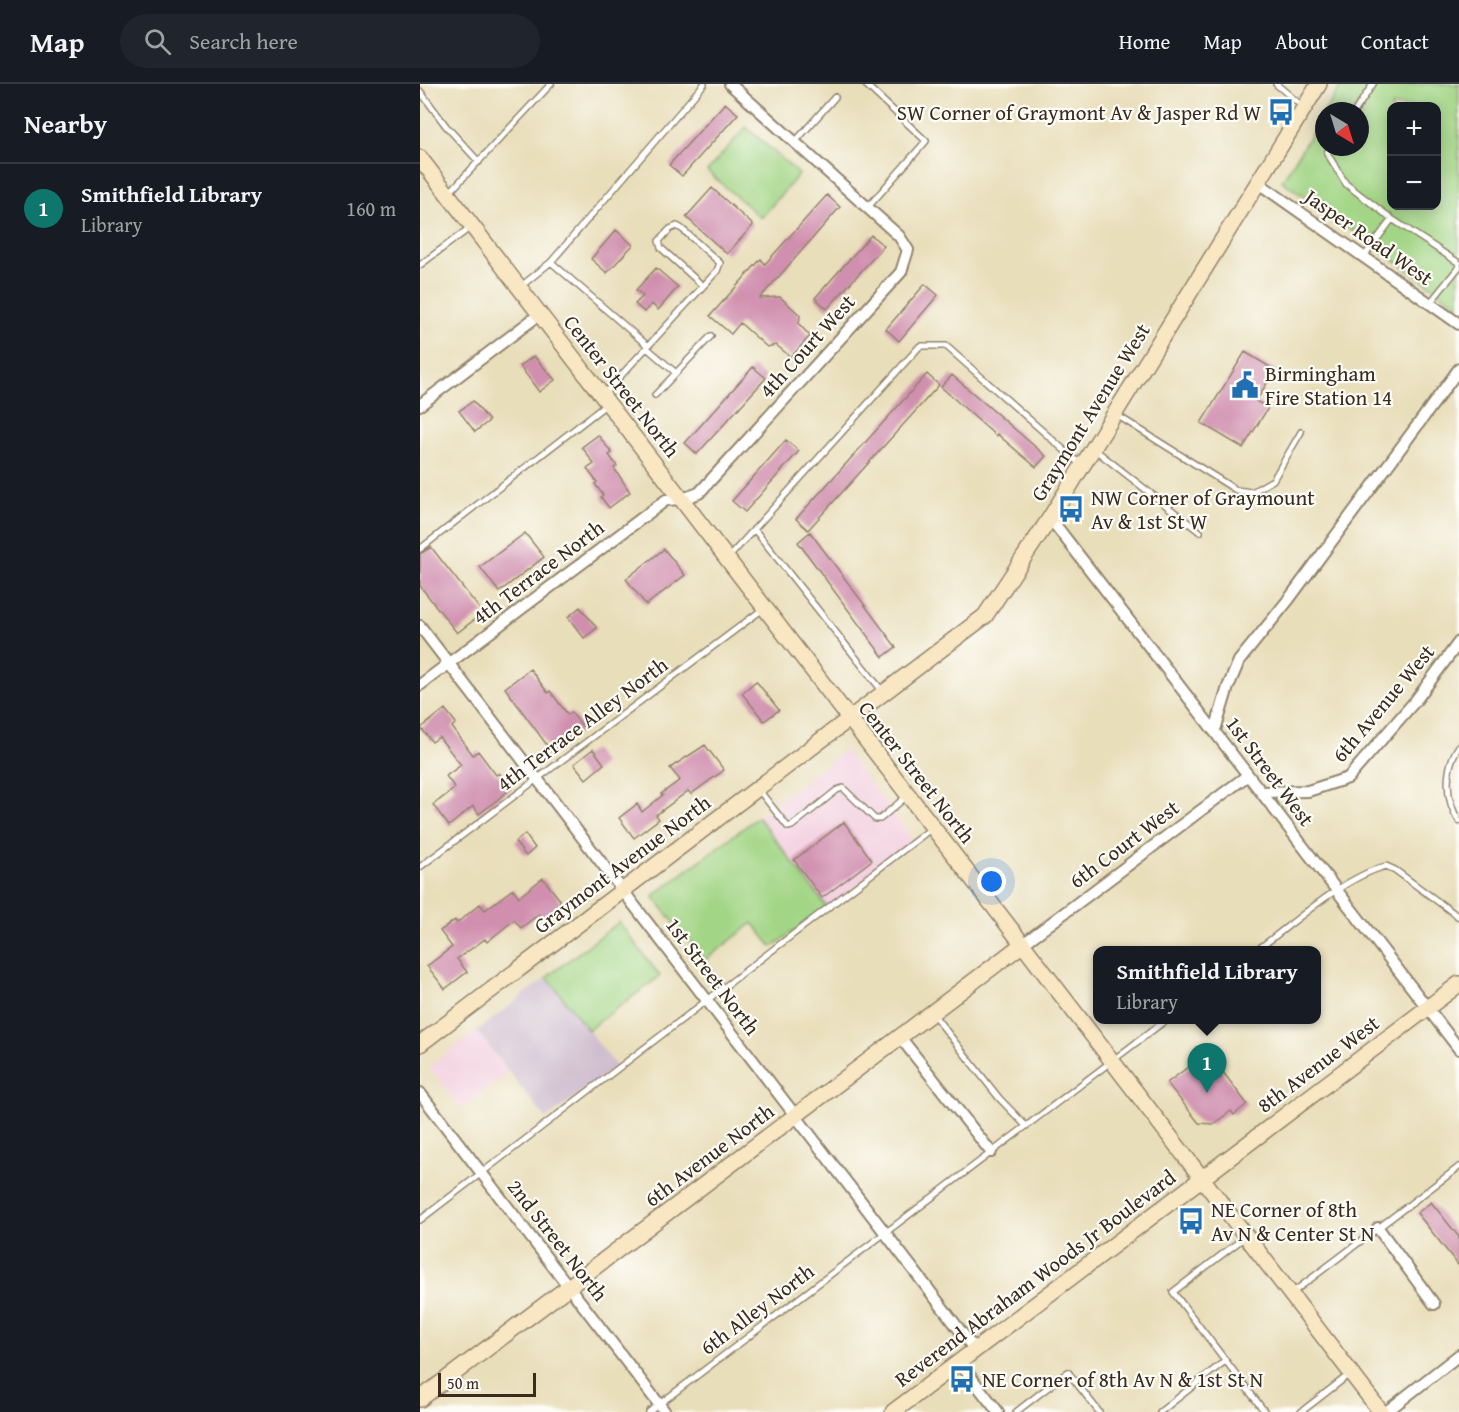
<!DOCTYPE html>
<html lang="en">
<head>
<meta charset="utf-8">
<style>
  :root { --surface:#171b24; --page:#20242c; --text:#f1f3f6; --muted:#9ea1a6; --line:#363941; --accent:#0f766e }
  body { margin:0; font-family:"Gentium Book Plus",serif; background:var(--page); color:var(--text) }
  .controls { position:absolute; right:18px; top:18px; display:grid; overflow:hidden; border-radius:12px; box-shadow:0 3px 15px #0003 }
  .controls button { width:54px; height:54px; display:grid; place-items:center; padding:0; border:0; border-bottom:2px solid var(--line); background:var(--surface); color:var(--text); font:30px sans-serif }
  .compass { position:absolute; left:895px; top:18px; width:54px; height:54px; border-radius:50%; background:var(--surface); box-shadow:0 3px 15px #0003; rotate:142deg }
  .scale { position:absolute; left:18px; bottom:15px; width:98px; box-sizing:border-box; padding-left:6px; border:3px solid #3b2a1e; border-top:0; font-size:16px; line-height:21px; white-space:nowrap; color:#3b2a1e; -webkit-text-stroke:4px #fdfcf7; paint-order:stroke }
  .you { position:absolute; left:572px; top:798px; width:21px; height:21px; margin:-15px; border:4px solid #fff; border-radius:50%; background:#1a73e8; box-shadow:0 0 0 9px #1a73e833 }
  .badge { display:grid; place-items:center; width:39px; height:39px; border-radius:50%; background:var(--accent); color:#fff; font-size:20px; font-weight:700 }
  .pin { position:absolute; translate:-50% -50px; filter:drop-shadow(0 2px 3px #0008) }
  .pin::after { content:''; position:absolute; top:32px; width:21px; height:18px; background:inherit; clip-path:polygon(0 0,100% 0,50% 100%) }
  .popup { position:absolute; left:673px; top:862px; width:228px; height:78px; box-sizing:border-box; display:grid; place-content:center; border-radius:12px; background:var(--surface); filter:drop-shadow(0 2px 4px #0005); font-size:20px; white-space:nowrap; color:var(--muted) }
  .popup b { font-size:22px; color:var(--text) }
  .popup::after { content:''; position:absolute; left:50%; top:100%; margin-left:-12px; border:12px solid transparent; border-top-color:var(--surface) }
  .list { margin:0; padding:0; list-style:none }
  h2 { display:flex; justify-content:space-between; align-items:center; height:78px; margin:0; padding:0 24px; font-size:26px }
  h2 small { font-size:20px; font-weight:400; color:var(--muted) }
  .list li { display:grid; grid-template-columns:39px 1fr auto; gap:18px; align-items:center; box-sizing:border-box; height:90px; padding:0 24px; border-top:2px solid var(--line) }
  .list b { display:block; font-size:22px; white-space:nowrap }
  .list p { margin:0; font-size:20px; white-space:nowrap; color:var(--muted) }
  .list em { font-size:20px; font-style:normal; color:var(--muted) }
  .icon { flex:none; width:33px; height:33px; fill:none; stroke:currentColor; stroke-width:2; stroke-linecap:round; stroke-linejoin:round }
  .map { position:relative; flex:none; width:1039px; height:1328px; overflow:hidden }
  header { display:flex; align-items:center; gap:36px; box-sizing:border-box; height:84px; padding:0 30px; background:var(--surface); border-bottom:2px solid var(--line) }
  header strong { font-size:28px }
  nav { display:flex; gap:33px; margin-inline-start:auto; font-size:21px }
  .search { width:420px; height:54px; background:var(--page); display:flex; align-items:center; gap:15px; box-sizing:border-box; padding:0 21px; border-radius:33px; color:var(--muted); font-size:22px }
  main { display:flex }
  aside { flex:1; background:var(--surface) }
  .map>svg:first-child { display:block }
  .built { fill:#f3cfe0 }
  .industrial { fill:#cfbdcf }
  .green { fill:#a2d585; stroke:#6e8052; stroke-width:1.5; fill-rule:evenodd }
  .building { fill:#d08faf }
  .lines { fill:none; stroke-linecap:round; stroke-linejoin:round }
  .lane-casing { stroke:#92846c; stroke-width:8 }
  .street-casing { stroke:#92846c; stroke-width:14 }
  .secondary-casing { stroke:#92846c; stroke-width:18 }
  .lane { stroke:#fff; stroke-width:5 }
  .street { stroke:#fff; stroke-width:10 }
  .secondary { stroke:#f9e7c3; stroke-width:15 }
  .labels { text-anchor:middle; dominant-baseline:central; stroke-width:4.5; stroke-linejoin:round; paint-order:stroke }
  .poi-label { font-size:21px; fill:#3b2a1e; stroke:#fdfcf7; text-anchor:start }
  .street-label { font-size:21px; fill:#3b2a1e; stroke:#fdfcf7 }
</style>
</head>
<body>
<header>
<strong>Map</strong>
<div class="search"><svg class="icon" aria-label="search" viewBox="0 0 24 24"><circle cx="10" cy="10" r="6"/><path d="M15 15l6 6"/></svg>Search here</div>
<nav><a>Home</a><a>Map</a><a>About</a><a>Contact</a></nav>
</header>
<main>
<aside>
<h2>Nearby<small></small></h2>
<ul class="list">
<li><span class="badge">1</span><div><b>Smithfield Library</b><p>Library</p></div><em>160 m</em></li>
</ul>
</aside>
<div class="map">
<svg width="1039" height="1328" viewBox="0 0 1039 1328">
  <rect width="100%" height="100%" fill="#fdfcf7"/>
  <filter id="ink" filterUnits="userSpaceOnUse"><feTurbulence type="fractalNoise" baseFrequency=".0167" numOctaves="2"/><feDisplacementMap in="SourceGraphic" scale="12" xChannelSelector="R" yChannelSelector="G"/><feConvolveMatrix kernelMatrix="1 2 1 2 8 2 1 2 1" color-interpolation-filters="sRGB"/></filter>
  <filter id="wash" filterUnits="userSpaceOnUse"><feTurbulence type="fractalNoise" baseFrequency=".008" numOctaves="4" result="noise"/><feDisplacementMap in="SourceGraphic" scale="24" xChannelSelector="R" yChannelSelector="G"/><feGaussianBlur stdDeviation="1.35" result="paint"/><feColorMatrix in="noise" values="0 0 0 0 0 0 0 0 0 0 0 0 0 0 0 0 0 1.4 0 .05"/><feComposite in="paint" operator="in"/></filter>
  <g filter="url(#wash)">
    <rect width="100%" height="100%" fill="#e9deba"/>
    <path class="built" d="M425 666 494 757 407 823 338 733Z
      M57 947 89 988 41 1025 9 983Z"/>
    <path class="industrial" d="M127 893 196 982 126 1035 57 947Z"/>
    <path class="green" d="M922 0H1039V222L862 97 904 29V63H940V27H905ZM972 22H1016V122H972Z
      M326 43 379 90 341 134 287 87Z
      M338 733 407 823 352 863 333 839 284 877 233 812Z
      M199 838 240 892 168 946 127 893Z"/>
    <g id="blocks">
      <path class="building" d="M305 19 318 30 262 92 249 81Z
        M292 104 333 141 307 170 266 133Z
        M407 111 420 123 340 214 360 213 380 231 379 240 390 252 371 273 356 261 347 263 320 239 311 250 290 232 341 175 345 180Z
        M196 146 213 161 187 189 171 175Z
        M451 151 464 162 407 225 395 214Z
        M236 184 258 203 238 226 232 220 224 228 215 220 223 212 216 206Z
        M505 200 518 211 479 257 466 245Z
        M825 268 855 286 836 317 848 324 823 364 781 339Z
        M114 272 135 296 119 308 100 282Z
        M333 283 346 294 277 370 265 359Z
        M507 290 519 301 388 446 376 435Z
        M532 291 626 372 616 383 577 350 576 352 521 303Z
        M53 317 69 337 55 348 39 327Z
        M178 351 192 369 189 371 197 382 194 384 210 408 189 424 181 413 183 411 175 400 177 398 167 385 174 380 162 363Z
        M366 356 379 367 325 428 312 417Z
        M390 448 476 563 463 573 378 458Z
        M105 449 124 473 79 508 60 483Z
        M11 463 63 529 37 549 0 502V470Z
        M244 465 265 491 226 521 206 495Z
        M160 523 177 544 164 554 148 533Z
        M110 585 128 609 130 607 148 631 151 628 164 644 132 668 85 604Z
        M336 597 359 626 344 637 322 609Z
        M25 625 36 639 32 643 53 671 58 667 76 691 79 689 92 704 59 730 53 722 29 742 13 721 35 704 26 692 41 681 19 653 12 658 1 644Z
        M285 661 304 686 271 710 268 707 236 731 239 735 214 754 199 734 217 720 222 728 243 711 241 710 260 696 250 684Z
        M173 665 184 680 166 695 154 680Z
        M424 738 452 776 402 814 374 776Z
        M105 750 115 764 106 772 95 758Z
        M123 794 140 816 138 824 123 836 119 830 101 844 94 836 67 858 65 855 37 875 47 888 25 905 7 882 32 863 20 847 35 836 37 839 60 820 65 826 93 805 99 813Z
        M788 968 827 1020 814 1031 811 1027 793 1040 779 1039 747 999Z
        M1011 1118 1039 1153V1182L997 1129Z"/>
    </g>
  </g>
  <g filter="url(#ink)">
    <use href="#blocks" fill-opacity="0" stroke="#92846c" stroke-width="1.5"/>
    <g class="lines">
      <defs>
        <path id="lane" d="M445 0 506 57 448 123
          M856 0 882 22
          M0 7 26 42 59 78
          M935 27 953 0
          M375 58 415 13
          M911 63 907 69 926 100 972 135
          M29 109 131 0
          M943 174 972 135 1039 179
          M131 178 228 262
          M0 181 51 143
          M100 203 131 178 284 0
          M1010 219 1039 183
          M227 264 256 289 291 252
          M184 310 297 187 300 179 262 145 257 142 250 145 239 157 241 164 283 202
          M235 311 256 289
          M695 330 816 406 832 408 853 396 881 348
          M674 365 780 448
          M334 445 463 608
          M0 465 187 320
          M309 473 500 262H526L660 380
          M1039 662C1024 684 1025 716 1039 737
          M338 705 368 743 372 742 417 706 423 704 455 735H460L487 712
          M0 783 343 525
          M837 866C874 839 922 794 966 782L975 786 1039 833
          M513 930 579 1014 606 1042
          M0 1136 512 744
          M825 1153 753 1208 845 1328
          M872 1209 1039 1083
          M229 1328 746 936
          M596 1328 648 1288 679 1328
          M740 1328 805 1277
          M881 1328 930 1290"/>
        <path id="street" d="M837 98 1039 240
          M0 321 120 230
          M630 434 1039 965
          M0 542 555 1266
          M0 601 246 416 262 415 279 409 481 188 488 166 479 152 310 0
          M795 646 808 603 819 577 869 515 1039 285
          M841 708 888 707 928 694 996 616 1039 558
          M603 860 828 691
          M480 953 571 1068
          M0 1009 245 1328
          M958 1144 1014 1220
          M539 1278 578 1328
          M966 1328 1039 1271"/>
        <path id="secondary" d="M0 74 961 1328
          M0 960 565 532 630 434 899 0
          M0 1315 603 860
          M473 1328 1039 900"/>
      </defs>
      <use href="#lane" class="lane-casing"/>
      <use href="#street" class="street-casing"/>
      <use href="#secondary" class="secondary-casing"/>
      <use href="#lane" class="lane"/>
      <use href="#street" class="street"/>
      <use href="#secondary" class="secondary"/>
    </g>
  </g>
  <defs>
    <symbol id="bus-bare" viewBox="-9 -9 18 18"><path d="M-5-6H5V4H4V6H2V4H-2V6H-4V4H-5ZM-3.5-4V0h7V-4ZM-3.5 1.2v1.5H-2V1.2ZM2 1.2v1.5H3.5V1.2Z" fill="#1f6fb2" stroke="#fdfcf7" stroke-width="2.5" paint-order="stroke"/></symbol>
    <symbol id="civic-bare" viewBox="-9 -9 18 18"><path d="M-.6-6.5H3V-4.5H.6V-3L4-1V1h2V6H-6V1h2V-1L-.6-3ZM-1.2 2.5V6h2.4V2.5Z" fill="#1f6fb2" stroke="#fdfcf7" stroke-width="2.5" paint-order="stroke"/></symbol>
  </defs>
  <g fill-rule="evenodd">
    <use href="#bus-bare" x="842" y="9" width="38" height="38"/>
    <use href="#civic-bare" x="806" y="282" width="38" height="38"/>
    <use href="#bus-bare" x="632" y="406" width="38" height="38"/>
    <use href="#bus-bare" x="752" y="1118" width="38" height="38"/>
    <use href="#bus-bare" x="523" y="1276" width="38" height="38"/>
  </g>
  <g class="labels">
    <g class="poi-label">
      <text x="841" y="28" text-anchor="end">SW Corner of Graymont Av &amp; Jasper Rd W</text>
      <text x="845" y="289">Birmingham<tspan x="845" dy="24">Fire Station 14</tspan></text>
      <text x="671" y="413">NW Corner of Graymount<tspan x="671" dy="24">Av &amp; 1st St W</tspan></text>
      <text x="791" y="1125">NE Corner of 8th<tspan x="791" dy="24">Av N &amp; Center St N</tspan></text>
      <text x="562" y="1295">NE Corner of 8th Av N &amp; 1st St N</text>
    </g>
    <g class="street-label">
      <text transform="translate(949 153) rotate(35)">Jasper Road West</text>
      <text transform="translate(387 262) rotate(-48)">4th Court West</text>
      <text transform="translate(202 302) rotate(52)">Center Street North</text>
      <text transform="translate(670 328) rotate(-58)">Graymont Avenue West</text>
      <text transform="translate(118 488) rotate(-37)">4th Terrace North</text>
      <text transform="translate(963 619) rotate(-50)">6th Avenue West</text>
      <text transform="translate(162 640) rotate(-37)">4th Terrace Alley North</text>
      <text transform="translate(850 687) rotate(53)">1st Street West</text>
      <text transform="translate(497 688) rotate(52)">Center Street North</text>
      <text transform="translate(704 760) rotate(-37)">6th Court West</text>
      <text transform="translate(202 780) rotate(-37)">Graymont Avenue North</text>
      <text transform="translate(293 892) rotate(53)">1st Street North</text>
      <text transform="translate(898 980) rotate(-37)">8th Avenue West</text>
      <text transform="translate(289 1071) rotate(-37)">6th Avenue North</text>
      <text transform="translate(138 1156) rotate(52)">2nd Street North</text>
      <text transform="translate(615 1194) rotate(-37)">Reverend Abraham Woods Jr Boulevard</text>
      <text transform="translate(337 1225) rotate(-37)">6th Alley North</text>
    </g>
  </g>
</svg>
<div class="controls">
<button>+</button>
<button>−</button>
</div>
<svg class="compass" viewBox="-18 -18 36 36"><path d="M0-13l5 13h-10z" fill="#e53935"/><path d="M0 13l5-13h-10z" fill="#9ea1a6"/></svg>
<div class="scale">50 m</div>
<div class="you"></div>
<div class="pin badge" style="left:787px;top:1009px">1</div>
<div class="popup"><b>Smithfield Library</b>Library</div>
</div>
</main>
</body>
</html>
